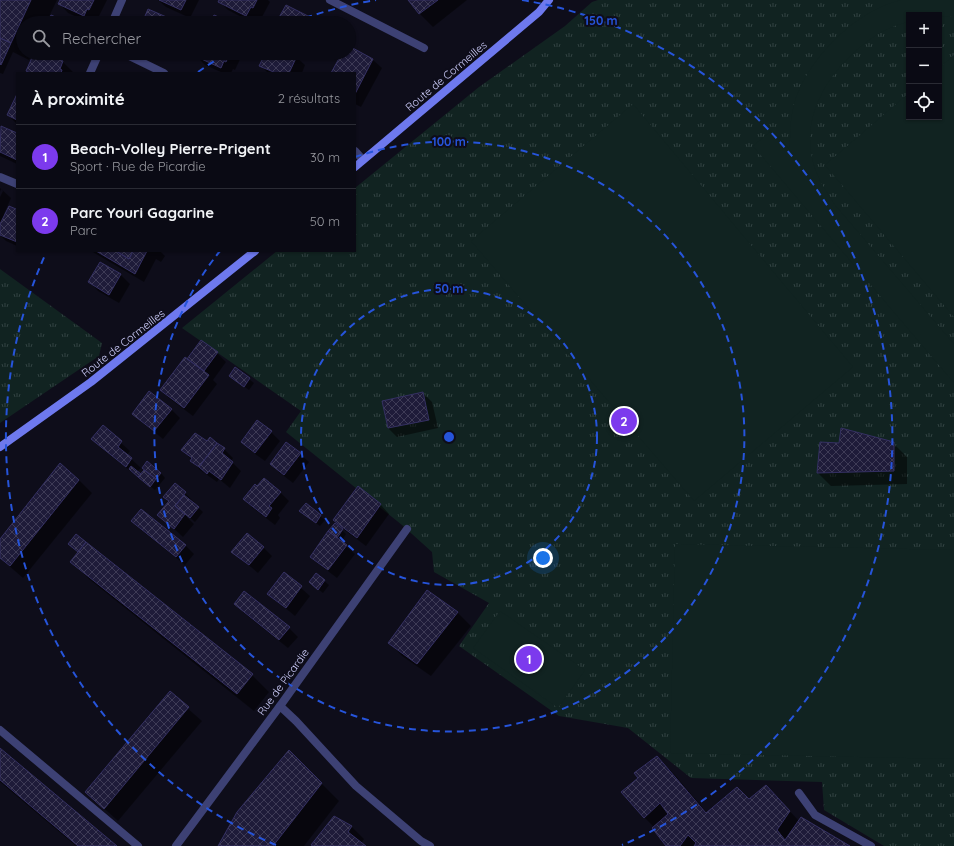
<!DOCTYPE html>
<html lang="fr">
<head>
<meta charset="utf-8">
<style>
  :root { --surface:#0a0a14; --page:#181822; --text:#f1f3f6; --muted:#999aa0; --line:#2a2b34; --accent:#7c3aed }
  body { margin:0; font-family:Quicksand,sans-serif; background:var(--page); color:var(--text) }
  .controls { position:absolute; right:12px; top:12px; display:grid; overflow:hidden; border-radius:0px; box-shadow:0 1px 3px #0004 }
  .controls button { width:36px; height:36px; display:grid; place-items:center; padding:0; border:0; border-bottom:1px solid var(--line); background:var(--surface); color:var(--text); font:20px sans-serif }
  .you { position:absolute; left:543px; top:558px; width:14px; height:14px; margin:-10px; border:3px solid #fff; border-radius:50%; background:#1a73e8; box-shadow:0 0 0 6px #1a73e833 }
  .badge { display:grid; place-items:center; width:26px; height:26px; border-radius:50%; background:var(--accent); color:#fff; font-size:13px; font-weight:700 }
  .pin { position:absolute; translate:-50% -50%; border:2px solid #fff; box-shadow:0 1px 4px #0006 }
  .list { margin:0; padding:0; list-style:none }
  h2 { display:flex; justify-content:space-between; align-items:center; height:52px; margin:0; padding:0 16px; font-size:17px }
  h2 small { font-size:13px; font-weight:400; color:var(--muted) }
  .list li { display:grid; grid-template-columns:26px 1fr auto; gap:12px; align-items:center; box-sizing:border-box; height:64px; padding:0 16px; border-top:1px solid var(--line) }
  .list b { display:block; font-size:15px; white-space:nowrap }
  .list p { margin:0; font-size:13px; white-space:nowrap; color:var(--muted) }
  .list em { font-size:13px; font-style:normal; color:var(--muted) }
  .icon { flex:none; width:22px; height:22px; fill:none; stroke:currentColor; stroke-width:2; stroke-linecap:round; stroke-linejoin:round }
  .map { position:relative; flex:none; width:954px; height:846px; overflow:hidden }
  .search { position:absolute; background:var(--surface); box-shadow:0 1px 3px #0004; left:16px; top:16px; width:340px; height:44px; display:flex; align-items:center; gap:10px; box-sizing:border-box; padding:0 14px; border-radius:22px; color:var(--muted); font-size:15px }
  .panel { position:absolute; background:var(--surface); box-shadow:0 1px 3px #0004; left:16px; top:72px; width:340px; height:180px; border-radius:0px }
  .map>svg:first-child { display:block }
  .grass { fill:url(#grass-tufts); fill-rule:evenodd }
  .pitch { fill:#112321 }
  .shadow { fill:#0007 }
  .building { fill:url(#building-cross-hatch); stroke:#343062 }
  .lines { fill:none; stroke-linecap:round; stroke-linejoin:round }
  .service { stroke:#3d4174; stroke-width:8 }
  .minor { stroke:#3d4174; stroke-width:8 }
  .secondary { stroke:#6e79ee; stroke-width:8 }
  .ring { fill:none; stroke:#2654da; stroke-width:2; stroke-dasharray:7 5 }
  .labels { text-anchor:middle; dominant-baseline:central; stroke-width:4; stroke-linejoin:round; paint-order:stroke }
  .street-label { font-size:11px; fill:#ccccf9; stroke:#0e0d1a }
  .centre { fill:#2654da; stroke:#0e0d1a; stroke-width:2 }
  .ring-label { font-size:12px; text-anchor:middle; font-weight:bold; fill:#2654da; stroke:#0e0d1a; stroke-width:4; stroke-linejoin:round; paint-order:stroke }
</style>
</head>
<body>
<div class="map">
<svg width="954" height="846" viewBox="0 0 954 846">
  <defs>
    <pattern id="grass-tufts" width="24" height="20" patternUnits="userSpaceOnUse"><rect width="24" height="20" fill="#112321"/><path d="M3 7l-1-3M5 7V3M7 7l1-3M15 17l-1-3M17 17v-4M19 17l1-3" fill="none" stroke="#324242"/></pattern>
    <pattern id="building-cross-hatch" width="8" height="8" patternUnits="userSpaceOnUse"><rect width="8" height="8" fill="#1e1b39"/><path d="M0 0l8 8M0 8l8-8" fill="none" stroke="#3e3b56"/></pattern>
  </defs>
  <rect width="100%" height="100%" fill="#0e0d1a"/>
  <path class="grass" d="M598 0H954V846H884L824 810 822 782 691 778 628 728 559 716 459 646 489 603 434 572 432 552 402 525 286 432 301 411 182 328 277 251H355V188L479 87 565 26 592 2ZM909 15H939V117H909Z
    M0 269 102 343 99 356 0 423Z"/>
  <path class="pitch" d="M901 0H954V17L939 16V15H909V21C898 25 888 28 878 34 837 60 801 108 812 158 816 176 825 190 835 205L954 344V383L753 146 772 130 790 150C790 134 790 120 794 105 806 60 855 11 901 0Z
    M954 55V317L825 165 909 93V117H939V68Z
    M633 104 853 367 694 501 471 241Z
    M675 544 954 550V759L670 753Z
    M500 611 585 670 558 708 473 648Z"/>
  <path class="shadow" d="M0 0H57L46 23H23V53H32L29 60 13 52 3 74 0 73Z
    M62 0H107L98 18 96 17 94 23H90L68 13 60 4Z
    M158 0H199L190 18 166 7Z
    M220 0H268L270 2 262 17 260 16 256 23H253L228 10 219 1Z
    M409 0H467L433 27 420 14Z
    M349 47 373 60 382 68 361 107 355 104V73H332L343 53H349Z
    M35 53H43L63 62 74 73H29L27 71Z
    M68 53H82L80 59Z
    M197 53H243L235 70 233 69 231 73H223L205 65 196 56Z
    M264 53H288L296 57 305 65 302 73H268L260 65 264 59Z
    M17 96V124L8 115Z
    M1 127 17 134V164L0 156V130Z
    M0 188 11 198 4 214 5 215 17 210V246L6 241 0 235V227L2 223 0 222V197L3 191 1 189 0 192Z
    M91 251H160L165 256 161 262 156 259 144 282Z
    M101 263 121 275 130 284 119 303 98 291 90 282Z
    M201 341 217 353 226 362 213 380 217 384 193 416 170 399 161 390Z
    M235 368 254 383 249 390 230 376Z
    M423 393 432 402 438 428 397 437 388 428Z
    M171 409 180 418 163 439 142 422 133 414Z
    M103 427 130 451 127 455 141 468 137 472 141 475 146 470 161 473 165 478 155 490 101 448 93 439Z
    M271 432 280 441 265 461 251 451 242 442Z
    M893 443 907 457V484L831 486 818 473Z
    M224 449 233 458 231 461 241 471 230 488 219 479 217 482 200 470 183 450Z
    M300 454 309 462 293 483 280 473 271 464Z
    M79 480 92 493 23 578 0 558V541Z
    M358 488 381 505 389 514 366 546 343 529 334 520Z
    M280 492 289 501 278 515 280 518 275 525 253 508 244 499Z
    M185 493 194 502 193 503 203 512 195 522 188 516 187 517 194 524 183 537 159 515 169 502 165 497Z
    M306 505 325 520 320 526 305 515Z
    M141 510 186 546 194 554 185 565 141 530 132 521Z
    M342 530 346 534 341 542 355 554 337 578 320 565 311 557Z
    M69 544 252 675 269 692 254 711 89 579 72 562 79 553Z
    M263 547 272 556 258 573 233 552Z
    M284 573 310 596 295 616 278 602 269 593Z
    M316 574 329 585 323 593 314 586Z
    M235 604 289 628 298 637 288 648 244 613Z
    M457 612 471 626 431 676 402 656 389 642Z
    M170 693 202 721 118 821 86 792Z
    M0 749 115 846H76L0 782Z
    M289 751 339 801 304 846H219Z
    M656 757 674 774 708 814 749 800 766 786 800 822 848 846H667L654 827 644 817 639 778Z
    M351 826 364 839 361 844 364 846H314Z"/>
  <path class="building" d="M0 0H31L11 43 0 38Z
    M60 0H94L89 10 87 9 84 16 58 4Z
    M159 0H186L181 10Z
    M219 0H257L253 8 251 7 246 16 218 2Z
    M408 0H438L419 14Z
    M286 5 316 20 314 23H279L277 21Z
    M148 9 178 22V23H142Z
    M51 15 70 23H47Z
    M214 15 233 23H210Z
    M0 38 11 43 1 65 0 64Z
    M349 46 373 59 355 94V73H331L342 53H349Z
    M34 53H45L63 61 60 69 62 70 61 73H30L26 71Z
    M196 53H230L226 62 224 61 221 68 195 56Z
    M263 53H291L297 56 289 73H276L259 66 263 58 261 57Z
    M17 94V120L7 115Z
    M1 126 17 133V160L0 152Z
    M9 206 16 209 17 207V242L0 235V224Z
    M96 251H116L129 259 133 251H147L135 274Z
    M116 251H133L129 259Z
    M100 262 121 274 109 295 88 282Z
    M201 340 218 352 204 371 187 359Z
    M185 357 209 375 184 408 160 390Z
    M235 367 250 378 244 387 229 376Z
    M149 391 172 409 154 431 132 414Z
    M423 392 429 420 388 428 382 401Z
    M257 420 272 431 255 453 241 442Z
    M103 425 122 441 118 447 132 458 126 467 91 439Z
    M841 428 894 442V471L817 473 820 442 839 443Z
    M195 433 207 441 210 437 217 443 199 467 190 461 192 458 181 450Z
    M286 442 301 453 284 475 270 464Z
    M217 443 225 448 222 453 233 462 221 480 209 471 207 474 199 467Z
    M147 461 161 473 156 479 142 468Z
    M60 463 79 480 10 566 0 558V539Z
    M131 466 141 474 138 477 129 469Z
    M144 470 156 479 150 487 138 477Z
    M264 478 281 492 269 506 272 508 266 517 243 499 255 484 257 486Z
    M175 483 186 492 175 506 185 514 174 529 157 515 169 501 163 497Z
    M358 486 381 504 357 538 333 520Z
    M184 495 199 507 190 518 175 506Z
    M306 503 321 515 316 523 299 511Z
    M141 509 186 545 176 557 131 521Z
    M335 523 343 529 337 538 328 531Z
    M328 531 347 545 328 570 310 557Z
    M247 533 264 547 249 565 231 552Z
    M76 534 86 542 78 552 68 544Z
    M86 542 253 674 237 694 70 562Z
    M284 572 302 586 286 608 267 594Z
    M316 573 325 580 318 590 309 582Z
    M427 590 458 612 417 664 388 643Z
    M244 591 290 627 279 640 234 604Z
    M170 691 189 707 104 809 85 792Z
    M0 748 117 846H78L0 780Z
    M289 750 322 783 273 846H218L237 812Z
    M657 756 706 813 737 787 749 799 766 785 790 811 777 830 785 840 801 817 850 846H694L696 843 688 835 680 846H666L652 828 668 814 660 803 644 818 621 792 638 778 634 773Z
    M334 816 352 826 348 832 366 846H313L311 845Z"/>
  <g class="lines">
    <path class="service" d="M330 0 424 48
      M112 23 122 0
      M123 53 164 73
      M90 73 99 53
      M355 151 363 160
      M0 177 17 184
      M280 706 296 721 356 786 421 841 430 846
      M0 730 138 846
      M799 793 815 815 871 846"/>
    <path class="minor" d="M176 846 280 706 407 529"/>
    <path class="secondary" d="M355 167 539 12 549 0
      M0 447 91 382 255 251"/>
  </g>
  <g class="ring">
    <circle cx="449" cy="437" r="148"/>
    <path d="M355 157A295 295 0 1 1 220 251"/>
    <path d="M276 845A443 443 0 0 1 46 253M198 72A443 443 0 0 1 227 53M294 22A443 443 0 0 1 376 0M522 0A443 443 0 0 1 622 845"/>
  </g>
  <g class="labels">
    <g class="street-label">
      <text transform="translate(446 76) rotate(-40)">Route de Cormeilles</text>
      <text transform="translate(123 343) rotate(-38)">Route de Cormeilles</text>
      <text transform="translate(283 682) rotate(-54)">Rue de Picardie</text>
    </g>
  </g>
  <circle cx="449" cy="437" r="6" class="centre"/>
  <g class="ring-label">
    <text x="601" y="25">150 m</text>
    <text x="449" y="146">100 m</text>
    <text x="449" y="293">50 m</text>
  </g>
</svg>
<div class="controls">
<button>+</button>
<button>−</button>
<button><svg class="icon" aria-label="locate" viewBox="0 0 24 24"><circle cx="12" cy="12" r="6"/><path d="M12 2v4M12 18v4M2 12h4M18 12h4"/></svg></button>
</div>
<div class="you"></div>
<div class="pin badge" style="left:529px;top:659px">1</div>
<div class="pin badge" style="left:624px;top:421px">2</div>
<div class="search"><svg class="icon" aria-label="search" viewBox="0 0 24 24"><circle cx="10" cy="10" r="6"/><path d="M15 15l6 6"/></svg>Rechercher</div>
<section class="panel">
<h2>À proximité<small>2 résultats</small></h2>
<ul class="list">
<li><span class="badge">1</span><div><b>Beach-Volley Pierre-Prigent</b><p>Sport · Rue de Picardie</p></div><em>30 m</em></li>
<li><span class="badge">2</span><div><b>Parc Youri Gagarine</b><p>Parc</p></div><em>50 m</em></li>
</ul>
</section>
</div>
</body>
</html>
